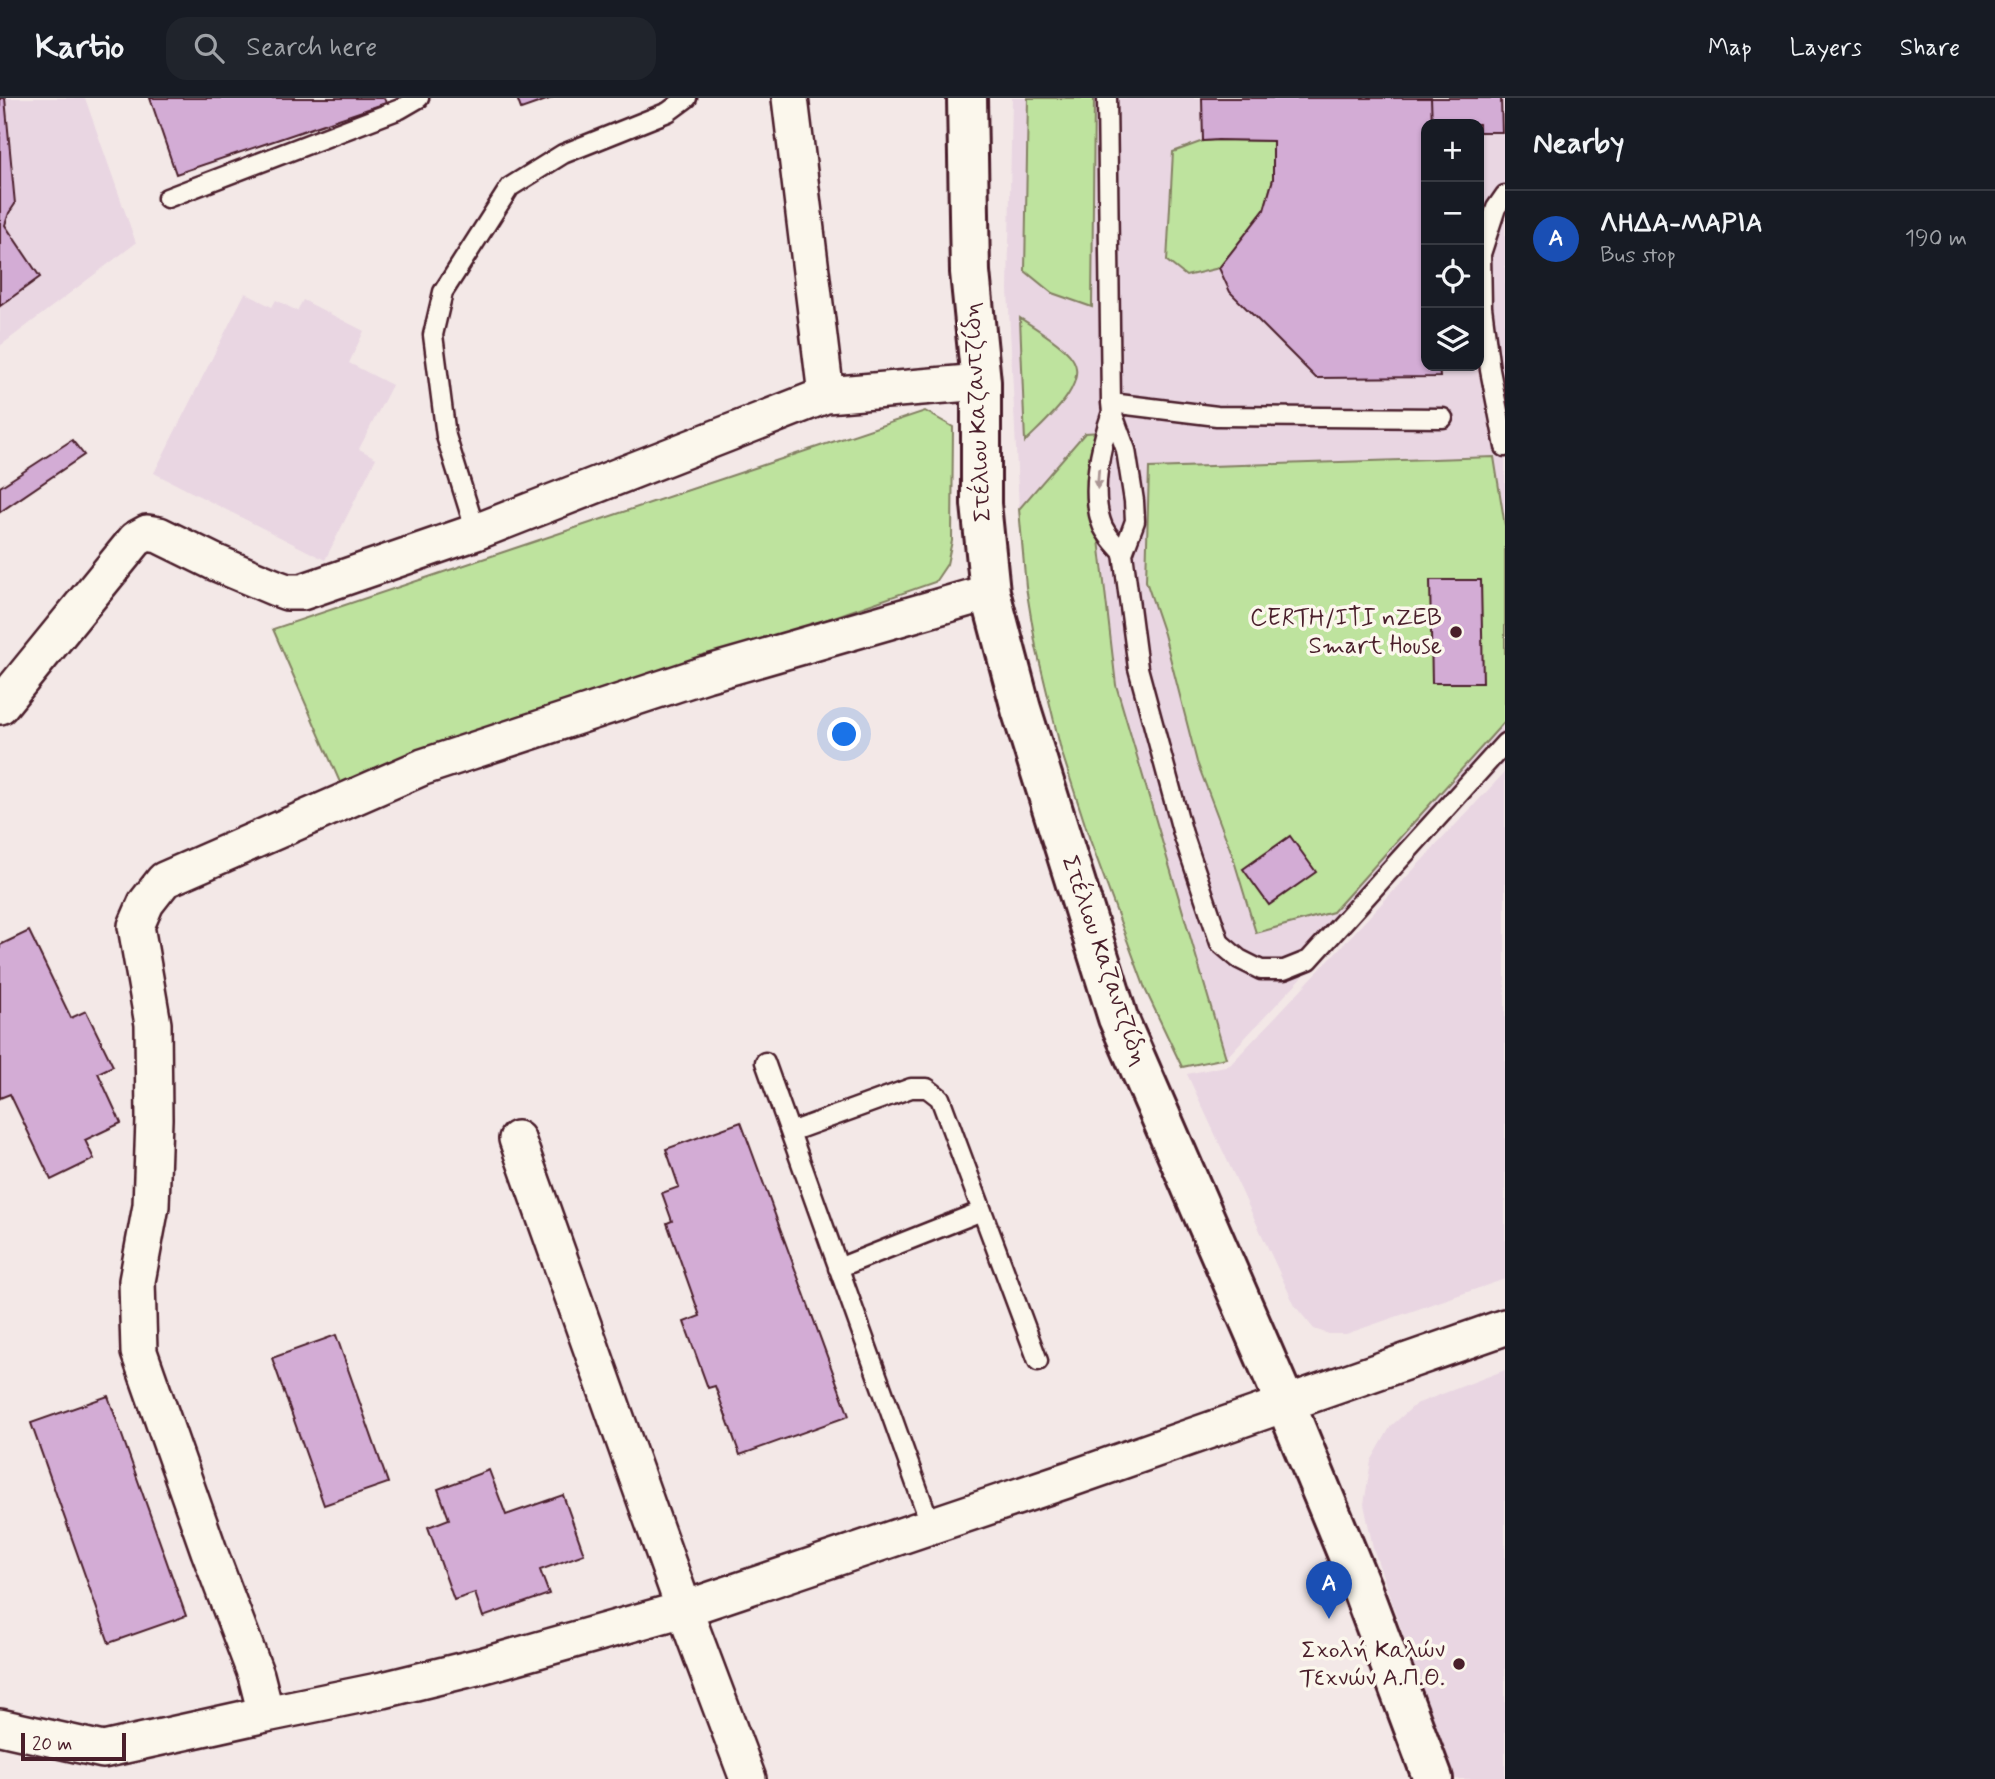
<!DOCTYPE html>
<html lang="en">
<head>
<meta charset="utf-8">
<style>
  :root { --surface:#171b24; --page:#20242c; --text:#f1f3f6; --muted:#9ea1a6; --line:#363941; --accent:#a6949b }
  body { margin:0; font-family:Mynerve,sans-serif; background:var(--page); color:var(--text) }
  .controls { position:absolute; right:21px; top:21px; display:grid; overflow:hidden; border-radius:14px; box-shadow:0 2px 5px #0004 }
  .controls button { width:63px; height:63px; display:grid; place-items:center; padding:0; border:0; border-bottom:2px solid var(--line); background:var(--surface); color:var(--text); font:35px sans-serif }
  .scale { position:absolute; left:21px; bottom:18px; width:105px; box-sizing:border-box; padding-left:7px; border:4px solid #4a1f2b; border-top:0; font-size:19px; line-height:24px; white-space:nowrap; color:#4a1f2b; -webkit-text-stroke:5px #fbf7ec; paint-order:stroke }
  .you { position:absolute; left:845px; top:637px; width:24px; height:24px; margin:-18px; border:5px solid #fff; border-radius:50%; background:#1a73e8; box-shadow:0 0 0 10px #1a73e833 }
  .badge { display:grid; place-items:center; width:46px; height:46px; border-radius:50%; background:var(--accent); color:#fff; font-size:23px; font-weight:700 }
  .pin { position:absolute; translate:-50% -58px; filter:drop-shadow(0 2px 4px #0008) }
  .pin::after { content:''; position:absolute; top:37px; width:24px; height:21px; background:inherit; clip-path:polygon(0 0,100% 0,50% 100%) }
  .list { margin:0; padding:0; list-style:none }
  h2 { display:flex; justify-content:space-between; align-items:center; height:91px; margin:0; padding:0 28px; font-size:30px }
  h2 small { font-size:23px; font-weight:400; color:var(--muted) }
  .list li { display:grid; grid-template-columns:46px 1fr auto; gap:21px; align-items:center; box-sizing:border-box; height:98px; padding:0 28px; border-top:2px solid var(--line) }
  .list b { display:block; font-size:26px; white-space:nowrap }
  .list p { margin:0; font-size:23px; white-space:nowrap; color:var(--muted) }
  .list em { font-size:23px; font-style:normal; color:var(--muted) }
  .icon { flex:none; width:38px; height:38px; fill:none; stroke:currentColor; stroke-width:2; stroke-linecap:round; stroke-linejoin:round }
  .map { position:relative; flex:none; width:1505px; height:1681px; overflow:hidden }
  header { display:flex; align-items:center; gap:42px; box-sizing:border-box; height:98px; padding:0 35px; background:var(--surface); border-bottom:2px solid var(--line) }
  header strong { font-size:33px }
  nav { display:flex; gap:38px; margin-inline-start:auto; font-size:24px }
  .search { width:490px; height:63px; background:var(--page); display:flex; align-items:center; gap:18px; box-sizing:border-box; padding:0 24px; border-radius:21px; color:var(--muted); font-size:26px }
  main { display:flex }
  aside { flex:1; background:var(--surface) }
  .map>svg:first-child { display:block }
  .built { fill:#e9d6e2; fill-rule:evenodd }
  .green { fill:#bee39e; stroke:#848164; stroke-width:2 }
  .building { fill:#d3acd5; stroke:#4a1f2b; stroke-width:2 }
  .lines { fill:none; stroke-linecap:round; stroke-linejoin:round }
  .service-casing { stroke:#4a1f2b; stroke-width:23 }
  .minor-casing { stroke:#4a1f2b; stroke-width:40 }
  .secondary-casing { stroke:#4a1f2b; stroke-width:44 }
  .service { stroke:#fbf7ec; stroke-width:18 }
  .minor { stroke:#fbf7ec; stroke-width:35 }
  .secondary { stroke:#fbf7ec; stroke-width:38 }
  .oneway { fill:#ab9695 }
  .poi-dot { fill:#4a1f2b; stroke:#fbf7ec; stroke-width:2.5 }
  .labels { text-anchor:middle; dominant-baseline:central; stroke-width:7; stroke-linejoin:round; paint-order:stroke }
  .street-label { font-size:24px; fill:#4a1f2b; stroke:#fbf7ec }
  .poi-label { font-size:24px; fill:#4a1f2b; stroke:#fbf7ec; text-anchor:end }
</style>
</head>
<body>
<header>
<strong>Kartio</strong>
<div class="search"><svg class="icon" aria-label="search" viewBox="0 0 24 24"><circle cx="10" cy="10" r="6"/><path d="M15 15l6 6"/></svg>Search here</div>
<nav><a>Map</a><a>Layers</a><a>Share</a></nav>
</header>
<main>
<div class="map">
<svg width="1505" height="1681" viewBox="0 0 1505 1681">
  <rect width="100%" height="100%" fill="#f3e8e7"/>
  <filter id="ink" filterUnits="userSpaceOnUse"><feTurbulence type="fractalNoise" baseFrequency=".0143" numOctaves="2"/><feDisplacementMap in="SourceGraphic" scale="14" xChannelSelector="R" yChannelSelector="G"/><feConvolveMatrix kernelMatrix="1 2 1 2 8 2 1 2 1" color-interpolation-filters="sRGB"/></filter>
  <g filter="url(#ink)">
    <path class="built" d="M0 0H85L136 145 0 248Z
      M1012 0H1505V664L1226 960 1182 969 1146 893 1090 742 1061 652 1036 549 1026 489 1019 411 1008 192ZM1426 26H1479V268H1426Z
      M245 195 272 209 276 202 297 213 303 202 364 233 349 265 392 287 359 351 376 360 325 462 154 375Z
      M1505 674V1181L1346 1236H1329L1314 1231 1295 1208 1187 976 1230 967Z
      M1505 1272V1681H1453L1373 1450 1364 1406 1371 1363 1391 1328 1416 1306Z"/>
    <path class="green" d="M1028 0H1094L1092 209 1052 195 1025 173Z
      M1218 42 1273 43V81L1264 112 1219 170 1186 178 1167 163 1173 54 1203 43Z
      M1020 220C1034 229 1064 247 1072 260 1091 287 1042 326 1025 344Z
      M925 313 953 329 952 443 947 466 935 484 342 689 273 531Z
      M1101 334 1096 416 1116 587 1226 960 1182 969 1146 893 1090 742 1061 652 1036 549 1026 489 1019 411 1085 335Z
      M1494 359 1505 428V623L1333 814 1256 835 1232 756 1197 664 1164 536 1146 483 1149 370Z"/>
    <path class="building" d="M0 0H5L15 106 9 115 5 127 40 179 0 208Z
      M150 0H384L386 5 176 76Z
      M517 0H552L521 11Z
      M1202 0H1431L1432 26H1426V268H1439L1440 279 1316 280 1230 194 1219 170 1264 112 1273 81V43L1218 42 1203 43Z
      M1431 0H1501L1502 34H1479V26H1432Z
      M72 342 84 357 0 414V389Z
      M1430 482H1481L1483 585H1432Z
      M1290 738 1316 774 1269 807 1243 771Z
      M29 833 71 920 86 913 113 968 98 975 121 1025 85 1042 94 1061 51 1082 10 996 0 1000V847Z
      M741 1024 849 1318 740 1357 715 1288 708 1290 684 1224 700 1218 667 1125 672 1123 662 1095 679 1089 666 1051Z
      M336 1237 388 1385 324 1407 272 1260Z
      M108 1298 186 1518 109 1545 31 1325Z
      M489 1372 506 1417 563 1397 584 1456 540 1472 549 1496 483 1519 475 1495 454 1502 428 1429 449 1421 438 1391Z"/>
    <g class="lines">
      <defs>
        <path id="service" d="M1107 0 1111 305 1112 314 1126 352 1134 403 1135 423 1123 455 1138 570 1183 736 1220 845 1239 861 1261 872H1284L1309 862 1505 645
          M1505 97 1496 110 1481 156 1482 209 1490 272 1505 349
          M167 100 400 11 419 0
          M1111 305 1217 318 1443 320
          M1112 314C1101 346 1089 396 1103 429 1108 439 1116 447 1123 455
          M476 434 446 338 433 237 443 194 510 89 563 56 668 14 687 0
          M765 964 931 1428
          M790 1034 911 990H927L940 1000 1038 1263
          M838 1170 982 1113"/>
        <path id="minor" d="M790 0 826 297
          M990 494 706 576 423 669 164 782 146 805 136 828 153 926 154 1021 151 1108 137 1183 139 1254 209 1453 256 1577 266 1616 383 1592 481 1568 684 1511 1070 1381 1505 1229
          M0 608 136 441 147 435 159 437 214 464 276 490 287 494H302L476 434 826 297 981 284
          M517 1041 684 1511 748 1681
          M0 1629 103 1652 266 1616"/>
        <path id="secondary" d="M967 0 970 174 981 284V406L990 494 1021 611 1118 920 1286 1307 1361 1489 1433 1681"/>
      </defs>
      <use href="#service" class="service-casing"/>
      <use href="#minor" class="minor-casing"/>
      <use href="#secondary" class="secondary-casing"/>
      <use href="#service" class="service"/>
      <use href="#minor" class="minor"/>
      <use href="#secondary" class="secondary"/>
    </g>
    <defs><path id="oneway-solid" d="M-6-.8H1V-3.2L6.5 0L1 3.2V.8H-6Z" transform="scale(1.75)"/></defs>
    <use class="oneway" href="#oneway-solid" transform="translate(1098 381) rotate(94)"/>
  </g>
  <g class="poi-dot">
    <circle cx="1456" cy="534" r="7"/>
    <circle cx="1459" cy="1566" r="7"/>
  </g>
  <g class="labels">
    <g class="street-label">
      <text transform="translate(978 314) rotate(-93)">Στέλιου Καζαντζίδη</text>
      <text transform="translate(1104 863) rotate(71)">Στέλιου Καζαντζίδη</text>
    </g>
    <g class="poi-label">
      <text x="1442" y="520">CERTH/ITI nZEB<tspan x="1442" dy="28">Smart House</tspan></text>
      <text x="1445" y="1552">Σχολή Καλών<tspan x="1445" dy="28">Τεχνών Α.Π.Θ.</tspan></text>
    </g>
  </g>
</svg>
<div class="controls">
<button>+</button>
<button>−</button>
<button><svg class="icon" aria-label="locate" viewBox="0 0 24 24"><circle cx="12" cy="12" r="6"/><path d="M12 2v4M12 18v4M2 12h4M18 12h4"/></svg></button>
<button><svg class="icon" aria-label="layers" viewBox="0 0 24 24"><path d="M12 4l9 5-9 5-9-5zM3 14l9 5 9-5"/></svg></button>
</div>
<div class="scale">20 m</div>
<div class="you"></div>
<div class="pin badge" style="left:1329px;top:1521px;background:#1a4fb4">A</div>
</div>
<aside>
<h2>Nearby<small></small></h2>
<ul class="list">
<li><span class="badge" style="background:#1a4fb4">A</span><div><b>ΛΗΔΑ-ΜΑΡΙΑ</b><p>Bus stop</p></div><em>190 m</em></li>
</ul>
</aside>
</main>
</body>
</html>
